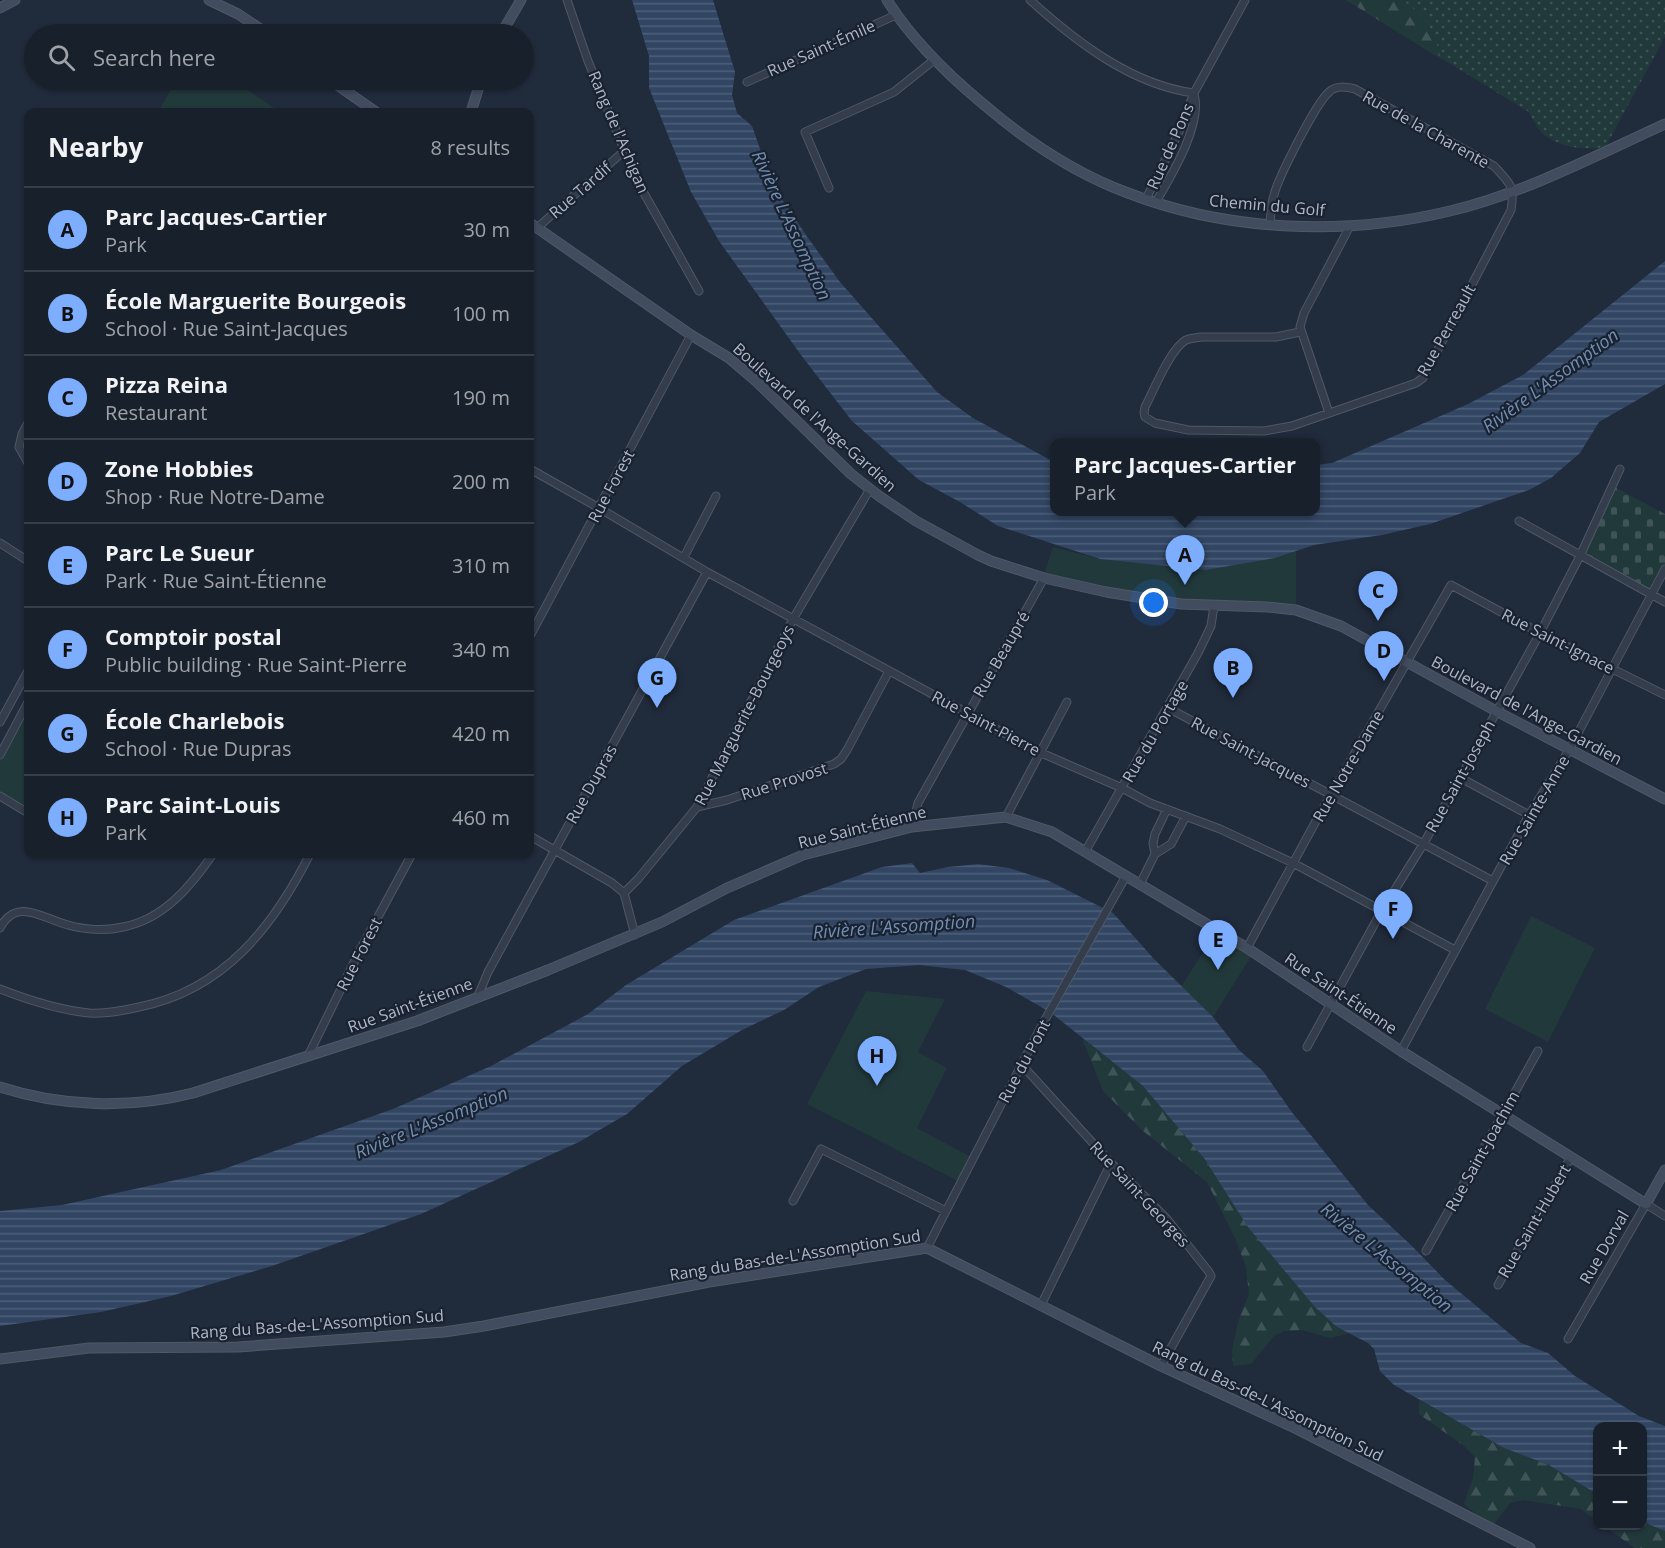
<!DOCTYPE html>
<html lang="en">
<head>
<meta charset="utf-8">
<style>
  :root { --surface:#18202c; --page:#252d38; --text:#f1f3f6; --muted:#9fa3a9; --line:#363e48; --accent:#7cadff }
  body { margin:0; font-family:"Open Sans",sans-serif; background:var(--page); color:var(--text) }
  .controls { position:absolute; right:18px; bottom:18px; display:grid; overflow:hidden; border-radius:12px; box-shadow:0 2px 4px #0004 }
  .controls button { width:54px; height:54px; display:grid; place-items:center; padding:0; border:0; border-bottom:2px solid var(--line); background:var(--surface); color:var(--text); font:30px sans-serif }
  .you { position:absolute; left:1154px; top:603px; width:21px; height:21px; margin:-15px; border:4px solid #fff; border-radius:50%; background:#1a73e8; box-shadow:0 0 0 9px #1a73e833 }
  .badge { display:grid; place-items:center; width:39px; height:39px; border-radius:50%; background:var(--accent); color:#111; font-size:20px; font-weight:700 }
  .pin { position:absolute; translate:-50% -50px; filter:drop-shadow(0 2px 3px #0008) }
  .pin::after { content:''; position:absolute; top:32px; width:21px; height:18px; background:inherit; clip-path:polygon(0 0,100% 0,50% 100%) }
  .popup { position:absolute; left:1050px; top:438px; width:270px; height:78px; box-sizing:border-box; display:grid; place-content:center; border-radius:12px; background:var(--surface); filter:drop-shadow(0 2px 4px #0005); font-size:20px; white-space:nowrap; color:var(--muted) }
  .popup b { font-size:22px; color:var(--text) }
  .popup::after { content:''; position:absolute; left:50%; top:100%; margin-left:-12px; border:12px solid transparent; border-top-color:var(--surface) }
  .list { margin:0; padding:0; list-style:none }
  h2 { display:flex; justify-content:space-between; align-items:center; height:78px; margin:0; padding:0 24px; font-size:26px }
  h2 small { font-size:20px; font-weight:400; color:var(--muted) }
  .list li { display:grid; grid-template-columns:39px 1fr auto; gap:18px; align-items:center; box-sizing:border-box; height:84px; padding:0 24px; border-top:2px solid var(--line) }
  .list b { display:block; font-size:22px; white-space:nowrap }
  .list p { margin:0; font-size:20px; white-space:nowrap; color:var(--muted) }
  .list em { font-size:20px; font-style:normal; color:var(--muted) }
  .icon { flex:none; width:33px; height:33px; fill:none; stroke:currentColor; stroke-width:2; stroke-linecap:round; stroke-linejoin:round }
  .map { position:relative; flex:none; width:1665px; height:1548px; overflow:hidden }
  .search { position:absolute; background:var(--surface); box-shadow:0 2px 4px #0004; left:24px; top:24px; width:510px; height:66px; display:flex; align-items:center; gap:15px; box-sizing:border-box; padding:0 21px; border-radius:33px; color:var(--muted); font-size:22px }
  .panel { position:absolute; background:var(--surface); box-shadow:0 2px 4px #0004; left:24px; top:108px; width:510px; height:750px; border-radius:12px }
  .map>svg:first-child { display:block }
  .grass { fill:url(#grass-dots) }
  .forest { fill:url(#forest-firs) }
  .cemetery { fill:url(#cemetery-stones) }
  .green { fill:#22393c }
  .water { fill:url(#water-rules) }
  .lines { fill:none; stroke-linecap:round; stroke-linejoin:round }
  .street-casing { stroke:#4f5866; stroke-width:9 }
  .secondary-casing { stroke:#4f5866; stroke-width:11 }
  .street { stroke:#343d4b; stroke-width:7 }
  .secondary { stroke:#424c5f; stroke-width:9 }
  .labels { text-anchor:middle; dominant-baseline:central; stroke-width:4.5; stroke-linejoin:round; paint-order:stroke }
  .street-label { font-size:16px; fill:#afb8c8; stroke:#192230 }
  .water-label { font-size:18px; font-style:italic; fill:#748eb2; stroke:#192230 }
</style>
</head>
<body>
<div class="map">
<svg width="1665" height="1548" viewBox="0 0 1665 1548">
  <defs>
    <pattern id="grass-dots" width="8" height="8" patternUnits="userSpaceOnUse" patternTransform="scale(1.5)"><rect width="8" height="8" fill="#22393c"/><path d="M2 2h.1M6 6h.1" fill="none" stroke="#405457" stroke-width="1.8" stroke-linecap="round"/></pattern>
    <pattern id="forest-firs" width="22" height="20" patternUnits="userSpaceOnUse" patternTransform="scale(1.5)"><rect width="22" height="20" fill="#22393c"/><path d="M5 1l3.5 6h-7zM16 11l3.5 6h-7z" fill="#405457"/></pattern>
    <pattern id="cemetery-stones" width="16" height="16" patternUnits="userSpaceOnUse" patternTransform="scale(1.5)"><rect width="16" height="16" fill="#22393c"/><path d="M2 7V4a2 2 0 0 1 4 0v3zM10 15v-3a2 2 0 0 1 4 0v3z" fill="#405457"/></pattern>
    <pattern id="water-rules" width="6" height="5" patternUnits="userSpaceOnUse" patternTransform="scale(1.5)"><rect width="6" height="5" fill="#324664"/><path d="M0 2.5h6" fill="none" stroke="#4d5f79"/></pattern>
  </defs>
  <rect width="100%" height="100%" fill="#202b3b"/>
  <path class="grass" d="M1346 0H1665V37L1606 146C1588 152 1562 147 1545 136 1539 132 1533 119 1529 112Z"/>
  <path class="forest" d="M1346 0H1403L1425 18 1435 37 1441 59Z
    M1082 1038 1143 1086 1204 1158 1249 1227 1337 1327 1349 1333 1331 1338 1302 1330 1284 1331 1274 1336 1251 1364 1233 1366 1232 1350 1238 1322 1249 1294 1246 1268 1236 1240 1207 1182 1143 1131 1103 1091Z
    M1419 1400 1504 1448 1549 1465 1597 1494V1521L1581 1509 1523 1500 1510 1503 1492 1527 1464 1504 1473 1478 1475 1457 1464 1446 1419 1414Z
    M1643 1522 1665 1531V1548H1635L1604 1526H1642Z"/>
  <path class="cemetery" d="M1611 485 1665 514V569L1651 595 1580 556Z"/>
  <path class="green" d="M176 80H233L280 112H158Z
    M1053 547 1100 559 1275 558 1296 551V610L1214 606 1043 577Z
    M28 702V813L0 796V755Z
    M1531 916 1595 948 1548 1042 1485 1009Z
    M1217 930 1254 952 1213 1017 1181 987Z
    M866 991 945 999 918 1052 947 1068 917 1128 973 1158 960 1182 807 1104Z"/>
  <path class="water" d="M632 0H713L735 72 732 95 737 113 752 126 773 186 808 238 840 282 937 392 973 418 1054 462V512H1316V465L1332 463 1468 404 1523 375 1665 261V384L1599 422 1580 453 1551 478 1529 490 1430 524 1382 535 1314 545 1275 558 1206 570 1100 559 998 526 960 502 919 480 852 421 801 355 719 241 691 192 649 88V56Z
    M912 863 920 873 948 867 978 864 1009 868 1047 880 1113 913 1154 959 1213 1017 1239 1050 1263 1071 1291 1111 1368 1205 1412 1246 1445 1280 1521 1343 1548 1353 1575 1376 1639 1416 1665 1426V1531L1643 1522 1642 1426H1598L1597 1494 1549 1465 1504 1448 1394 1385 1380 1371 1374 1349 1368 1343 1337 1327 1315 1307 1248 1227 1204 1158 1143 1086 1050 1012 1006 987 965 970 919 965 866 969 819 987 784 1010 742 1030 682 1066 627 1114 579 1142 421 1214 272 1266 171 1296 101 1312 0 1326V1211L62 1205 221 1170 393 1109 491 1066 588 1014 626 985 734 920 882 867Z"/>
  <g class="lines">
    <defs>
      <path id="street" d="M567 0 588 61 636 179 699 291
        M1030 0C1075 41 1132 85 1194 93
        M747 82 896 15
        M829 188 805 132 894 92 934 60
        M1146 199 1178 134 1194 93 1245 0
        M1156 202C1171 176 1203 124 1194 94
        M1270 223C1271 214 1271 204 1274 195 1278 178 1316 103 1329 92 1336 85 1346 87 1355 89L1494 166C1510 183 1515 186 1511 210L1423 378 1416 383 1292 426 1264 431 1188 430 1155 423 1145 417 1144 413 1145 407C1154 390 1170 349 1186 340 1191 338 1196 338 1201 337H1276L1300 332
        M537 228 624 151
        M1329 413 1300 327 1304 313 1350 226
        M28 423 22 434 19 447 28 463
        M530 469 599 508 707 572 1039 752 1122 788 1150 803 1220 829 1293 863 1455 950
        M1519 521 1665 602
        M0 543 28 561
        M684 557 716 496
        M530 636 691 335
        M1168 708 1493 881
        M0 722 28 671
        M0 755 28 702
        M1459 777 1529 815
        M0 796 28 813
        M697 807 727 800 834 764 841 759 847 750 889 671
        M1006 817 1067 702
        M912 827 918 803 1044 578
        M530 836 612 883 624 893
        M1085 852 1198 653 1211 626 1214 606
        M1155 854 1171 844 1186 816
        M1140 884 1155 854 1153 843 1155 834 1167 809
        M624 893 638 879 697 807 793 619 870 489
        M624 893 635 935
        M0 928C16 896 44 919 68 925 85 930 106 931 123 927 164 919 191 886 213 854
        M1247 948 1316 821 1451 585 1540 633 1665 695
        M0 989C28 1000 59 1010 89 1013 106 1014 122 1011 139 1007 224 990 273 927 310 854
        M478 996 488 972 707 572
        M1307 1047 1381 912 1424 843 1540 633 1580 556 1620 469
        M1401 1051 1529 815 1569 750 1665 569
        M308 1056 360 950 412 854
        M1022 1065 1111 1163 1167 1219 1209 1272 1211 1276 1161 1366
        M793 1201 821 1149 946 1211
        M927 1248 1042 1025 1126 876
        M1426 1251 1538 1051
        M1498 1285 1571 1157
        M1041 1305 1111 1163
        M1568 1339 1646 1204 1665 1216"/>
      <path id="secondary" d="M209 0 238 14 268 34
        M887 0C912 40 946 73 982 103 1025 140 1074 173 1128 193 1229 232 1346 236 1450 211 1525 193 1595 156 1665 124
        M0 8 15 0
        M501 34 521 0
        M330 80 376 112
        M471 112 481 80
        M530 223 691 335 729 358 756 381 851 474 879 496 916 521 978 555 991 561 1044 578 1106 592 1181 604 1267 607 1296 610 1341 626 1496 711 1665 799
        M0 1087C61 1107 131 1109 193 1093L417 1021 548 970 662 922 727 888 803 855 912 827 1006 817 1052 832 1247 948 1401 1051 1646 1204 1665 1170
        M0 1359 89 1348 238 1347 444 1332 484 1326 709 1282 927 1248 1161 1366 1297 1429 1530 1548"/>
    </defs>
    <use href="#street" class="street-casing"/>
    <use href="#secondary" class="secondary-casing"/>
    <use href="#street" class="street"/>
    <use href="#secondary" class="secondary"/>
  </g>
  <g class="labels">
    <g class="street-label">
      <text transform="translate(821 48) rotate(-24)">Rue Saint-Émile</text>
      <text transform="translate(1426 129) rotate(29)">Rue de la Charente</text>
      <text transform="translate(619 132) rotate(67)">Rang de l'Achigan</text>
      <text transform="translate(1170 146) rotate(-66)">Rue de Pons</text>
      <text transform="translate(580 190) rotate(-41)">Rue Tardif</text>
      <text transform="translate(1267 205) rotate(5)">Chemin du Golf</text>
      <text transform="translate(1446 330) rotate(-61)">Rue Perreault</text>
      <text transform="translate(815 417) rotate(42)">Boulevard de l'Ange-Gardien</text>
      <text transform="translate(611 486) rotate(-62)">Rue Forest</text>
      <text transform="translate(1558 641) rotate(27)">Rue Saint-Ignace</text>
      <text transform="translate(1001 654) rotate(-60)">Rue Beaupré</text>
      <text transform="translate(1527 710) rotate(28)">Boulevard de l'Ange-Gardien</text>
      <text transform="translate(744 715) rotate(-63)">Rue Marguerite-Bourgeoys</text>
      <text transform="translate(986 723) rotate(28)">Rue Saint-Pierre</text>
      <text transform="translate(1155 731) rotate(-60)">Rue du Portage</text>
      <text transform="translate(1251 752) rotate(28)">Rue Saint-Jacques</text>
      <text transform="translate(1348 766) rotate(-60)">Rue Notre-Dame</text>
      <text transform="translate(1460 776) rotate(-61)">Rue Saint-Joseph</text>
      <text transform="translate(784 781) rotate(-18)">Rue Provost</text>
      <text transform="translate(591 784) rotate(-61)">Rue Dupras</text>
      <text transform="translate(1534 810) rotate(-60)">Rue Sainte-Anne</text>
      <text transform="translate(862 827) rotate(-14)">Rue Saint-Étienne</text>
      <text transform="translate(359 954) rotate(-63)">Rue Forest</text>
      <text transform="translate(1341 993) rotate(34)">Rue Saint-Étienne</text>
      <text transform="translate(410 1005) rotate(-20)">Rue Saint-Étienne</text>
      <text transform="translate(1024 1061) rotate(-62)">Rue du Pont</text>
      <text transform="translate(1482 1151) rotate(-61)">Rue Saint-Joachim</text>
      <text transform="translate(1140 1194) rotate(47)">Rue Saint-Georges</text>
      <text transform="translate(1534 1221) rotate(-60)">Rue Saint-Hubert</text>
      <text transform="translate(1604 1247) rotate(-60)">Rue Dorval</text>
      <text transform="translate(795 1255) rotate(-9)">Rang du Bas-de-L'Assomption Sud</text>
      <text transform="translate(317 1324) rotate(-4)">Rang du Bas-de-L'Assomption Sud</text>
      <text transform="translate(1268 1401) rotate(26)">Rang du Bas-de-L'Assomption Sud</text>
    </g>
    <g class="water-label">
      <text transform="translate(792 225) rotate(65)">Rivière L'Assomption</text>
      <text transform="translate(1550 380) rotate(-36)">Rivière L'Assomption</text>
      <text transform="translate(894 926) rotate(-4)">Rivière L'Assomption</text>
      <text transform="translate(431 1122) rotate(-22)">Rivière L'Assomption</text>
      <text transform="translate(1387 1257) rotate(39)">Rivière L'Assomption</text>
    </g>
  </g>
</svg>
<div class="controls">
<button>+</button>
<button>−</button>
</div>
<div class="you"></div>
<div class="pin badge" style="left:1185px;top:585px">A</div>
<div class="popup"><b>Parc Jacques-Cartier</b>Park</div>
<div class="pin badge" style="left:1233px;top:698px">B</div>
<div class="pin badge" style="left:1378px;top:621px">C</div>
<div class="pin badge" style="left:1384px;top:681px">D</div>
<div class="pin badge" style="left:1218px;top:970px">E</div>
<div class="pin badge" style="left:1393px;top:939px">F</div>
<div class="pin badge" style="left:657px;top:708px">G</div>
<div class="pin badge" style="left:877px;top:1086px">H</div>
<div class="search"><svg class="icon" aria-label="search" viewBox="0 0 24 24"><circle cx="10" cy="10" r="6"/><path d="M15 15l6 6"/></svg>Search here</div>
<section class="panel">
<h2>Nearby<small>8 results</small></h2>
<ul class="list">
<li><span class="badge">A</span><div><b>Parc Jacques-Cartier</b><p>Park</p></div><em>30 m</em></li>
<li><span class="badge">B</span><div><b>École Marguerite Bourgeois</b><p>School · Rue Saint-Jacques</p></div><em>100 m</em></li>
<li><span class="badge">C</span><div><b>Pizza Reina</b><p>Restaurant</p></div><em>190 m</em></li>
<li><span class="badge">D</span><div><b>Zone Hobbies</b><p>Shop · Rue Notre-Dame</p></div><em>200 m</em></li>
<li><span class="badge">E</span><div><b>Parc Le Sueur</b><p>Park · Rue Saint-Étienne</p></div><em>310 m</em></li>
<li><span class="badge">F</span><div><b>Comptoir postal</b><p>Public building · Rue Saint-Pierre</p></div><em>340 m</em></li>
<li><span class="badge">G</span><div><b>École Charlebois</b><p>School · Rue Dupras</p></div><em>420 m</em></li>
<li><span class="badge">H</span><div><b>Parc Saint-Louis</b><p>Park</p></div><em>460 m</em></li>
</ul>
</section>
</div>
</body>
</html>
